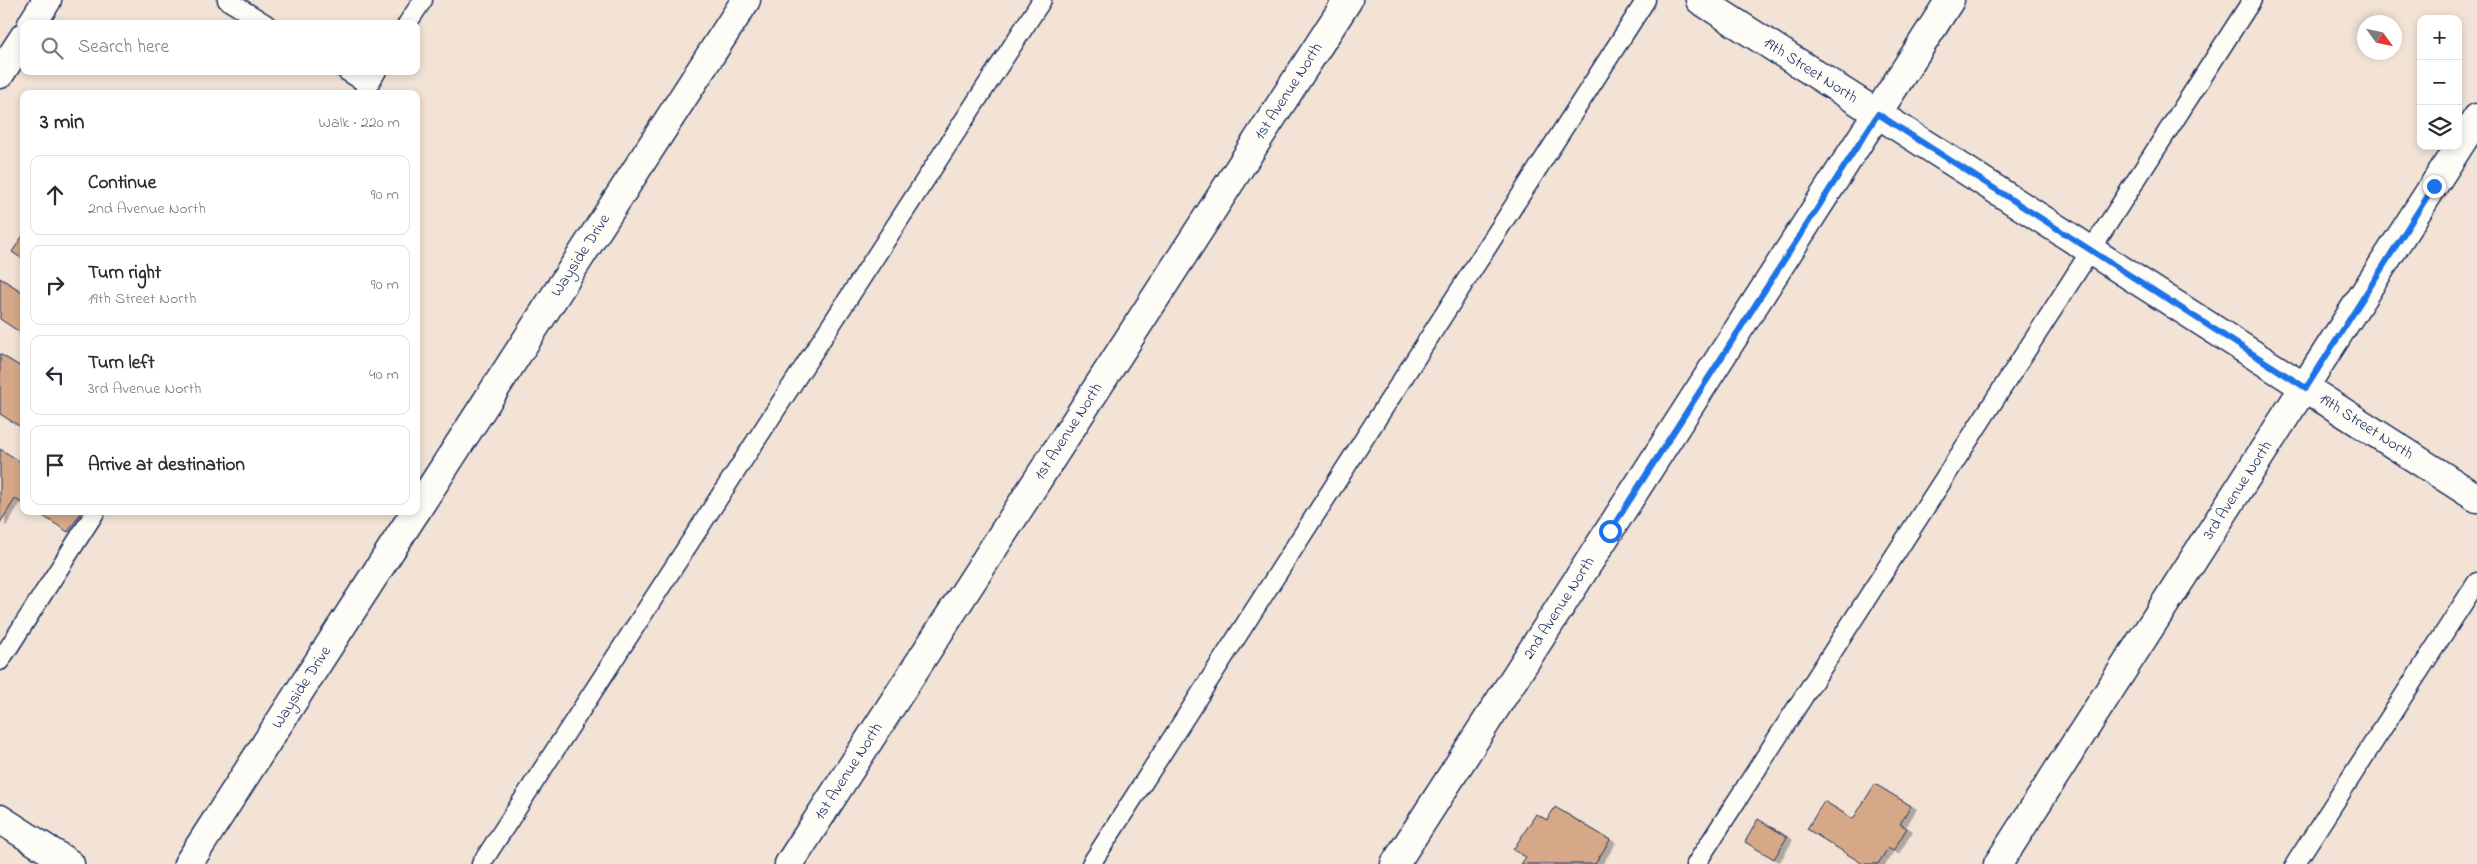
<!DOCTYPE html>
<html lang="en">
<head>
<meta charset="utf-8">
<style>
  :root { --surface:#fff; --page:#f2f2f3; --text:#2b2b33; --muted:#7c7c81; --line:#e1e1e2 }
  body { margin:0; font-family:"Indie Flower",sans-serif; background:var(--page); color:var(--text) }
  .controls { position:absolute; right:15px; top:15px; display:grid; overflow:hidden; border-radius:10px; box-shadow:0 2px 8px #0003 }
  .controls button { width:45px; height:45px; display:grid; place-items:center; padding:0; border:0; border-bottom:1px solid var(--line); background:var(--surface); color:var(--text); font:25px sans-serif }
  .compass { position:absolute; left:2357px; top:15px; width:45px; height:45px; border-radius:50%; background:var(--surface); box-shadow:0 2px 8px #0003; rotate:123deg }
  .stop { position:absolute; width:15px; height:15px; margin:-11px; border:4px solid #1a73e8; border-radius:50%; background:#fff }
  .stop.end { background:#1a73e8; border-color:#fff; box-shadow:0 1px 5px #0008 }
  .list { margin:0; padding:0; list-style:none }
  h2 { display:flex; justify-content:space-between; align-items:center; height:65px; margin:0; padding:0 20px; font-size:21px }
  h2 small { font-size:16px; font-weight:400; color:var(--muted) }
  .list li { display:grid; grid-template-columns:32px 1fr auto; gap:15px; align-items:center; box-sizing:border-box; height:80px; margin:0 10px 10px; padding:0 10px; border:1px solid var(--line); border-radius:10px }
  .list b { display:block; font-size:19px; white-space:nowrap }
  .list p { margin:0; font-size:16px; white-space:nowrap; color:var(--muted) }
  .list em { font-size:16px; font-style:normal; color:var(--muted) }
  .icon { flex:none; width:28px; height:28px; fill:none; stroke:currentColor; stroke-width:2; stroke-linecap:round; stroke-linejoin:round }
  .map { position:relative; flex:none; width:2477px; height:864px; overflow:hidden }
  .search { position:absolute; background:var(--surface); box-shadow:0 2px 8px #0003; left:20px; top:20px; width:400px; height:55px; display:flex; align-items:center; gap:12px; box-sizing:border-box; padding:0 18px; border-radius:10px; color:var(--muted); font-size:19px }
  .panel { position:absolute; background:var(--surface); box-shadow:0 2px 8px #0003; left:20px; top:90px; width:400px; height:425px; border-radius:10px }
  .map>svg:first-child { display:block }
  .building { fill:#d7a888; stroke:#1b2f5e; filter:url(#shadow) }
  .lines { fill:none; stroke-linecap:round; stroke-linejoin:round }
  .service-casing { stroke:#1b2f5e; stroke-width:21 }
  .minor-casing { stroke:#1b2f5e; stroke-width:31 }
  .secondary-casing { stroke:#1b2f5e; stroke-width:31 }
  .service { stroke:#fdfcf7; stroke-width:18 }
  .minor { stroke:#fdfcf7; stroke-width:28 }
  .secondary { stroke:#fdfcf7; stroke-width:28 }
  .route { stroke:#1a73e8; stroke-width:6 }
  .labels { text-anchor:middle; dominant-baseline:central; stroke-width:5; stroke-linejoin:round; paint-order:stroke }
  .street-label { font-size:16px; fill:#1b2f5e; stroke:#fdfcf7 }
</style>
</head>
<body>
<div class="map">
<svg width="2477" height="864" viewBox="0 0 2477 864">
  <defs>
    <filter id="shadow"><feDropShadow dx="5.5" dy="3" stdDeviation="0" flood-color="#0004"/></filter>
  </defs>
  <rect width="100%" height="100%" fill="#f2e3d6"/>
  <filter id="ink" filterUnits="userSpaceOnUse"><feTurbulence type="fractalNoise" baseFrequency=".02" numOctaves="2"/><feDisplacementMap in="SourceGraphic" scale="10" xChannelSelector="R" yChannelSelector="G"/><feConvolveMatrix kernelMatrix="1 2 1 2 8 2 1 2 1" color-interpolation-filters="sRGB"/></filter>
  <g filter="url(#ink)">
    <path class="building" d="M24 234V260L12 252Z
      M0 278 24 293V335L0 319Z
      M0 354 24 369V429L0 414Z
      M0 449 24 464V504L15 499 0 523Z
      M35 511H82L68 532Z
      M1875 784 1911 806 1900 824 1907 828 1893 851 1888 848 1878 864H1863L1807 829 1824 801 1853 819Z
      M1555 807 1610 840 1595 864H1521L1526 857 1513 850 1536 814 1547 820Z
      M1758 819 1787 837 1774 859 1745 842Z"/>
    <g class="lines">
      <defs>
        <path id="service" d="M227 0 266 24
          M407 24 423 0
          M346 71 369 85
          M363 94 377 71
          M0 661 96 511
          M481 864 1042 0
          M1091 864 1646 0
          M1696 864 2252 0
          M2295 864 2477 582"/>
        <g id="minor">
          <path id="s1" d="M1700 0 2477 498"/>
          <path id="s2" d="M416 511 746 0"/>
          <path d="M0 819 70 864"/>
          <path id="s3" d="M188 864 416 511"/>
          <path id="s4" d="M789 864 1348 0"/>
          <path id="s5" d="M1395 864 1950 0"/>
          <path id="s6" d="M1998 864 2477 118"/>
        </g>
        <path id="secondary" d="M32 24 47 0
          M0 74 24 37"/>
      </defs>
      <use href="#service" class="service-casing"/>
      <use href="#minor" class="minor-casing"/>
      <use href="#secondary" class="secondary-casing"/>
      <use href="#service" class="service"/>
      <use href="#minor" class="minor"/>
      <use href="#secondary" class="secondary"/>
    </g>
  </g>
  <g class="lines" filter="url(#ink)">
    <path class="route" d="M1610 531 1878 114 2306 388 2434 186"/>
  </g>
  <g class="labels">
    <g class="street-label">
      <text stroke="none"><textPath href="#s1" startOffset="131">19th Street North</textPath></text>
      <text stroke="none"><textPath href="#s4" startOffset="920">1st Avenue North</textPath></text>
      <text stroke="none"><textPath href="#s2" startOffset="304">Wayside Drive</textPath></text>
      <text stroke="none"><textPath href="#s1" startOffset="791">19th Street North</textPath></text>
      <text stroke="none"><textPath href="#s4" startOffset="515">1st Avenue North</textPath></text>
      <text stroke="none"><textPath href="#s6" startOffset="444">3rd Avenue North</textPath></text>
      <text stroke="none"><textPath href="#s5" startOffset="304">2nd Avenue North</textPath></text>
      <text stroke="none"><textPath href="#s3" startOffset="210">Wayside Drive</textPath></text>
      <text stroke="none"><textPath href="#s4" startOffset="110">1st Avenue North</textPath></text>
    </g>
  </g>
</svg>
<div class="controls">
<button>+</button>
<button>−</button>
<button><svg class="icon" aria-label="layers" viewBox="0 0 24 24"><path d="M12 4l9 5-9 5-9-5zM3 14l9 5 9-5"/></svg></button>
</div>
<svg class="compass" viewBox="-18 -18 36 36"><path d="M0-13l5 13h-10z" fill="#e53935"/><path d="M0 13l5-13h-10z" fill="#7c7c81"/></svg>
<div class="stop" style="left:1610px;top:531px"></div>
<div class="stop end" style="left:2434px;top:186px"></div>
<div class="search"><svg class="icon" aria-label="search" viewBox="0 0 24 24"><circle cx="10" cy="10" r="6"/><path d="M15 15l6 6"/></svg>Search here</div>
<section class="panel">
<h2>3 min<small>Walk · 220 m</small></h2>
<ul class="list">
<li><svg class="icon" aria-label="ahead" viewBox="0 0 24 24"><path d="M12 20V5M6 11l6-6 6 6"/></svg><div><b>Continue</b><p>2nd Avenue North</p></div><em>90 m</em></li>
<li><svg class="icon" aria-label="right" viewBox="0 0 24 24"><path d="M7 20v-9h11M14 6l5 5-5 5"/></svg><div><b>Turn right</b><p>19th Street North</p></div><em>90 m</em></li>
<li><svg class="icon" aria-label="left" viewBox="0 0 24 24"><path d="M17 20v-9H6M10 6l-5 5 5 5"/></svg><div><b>Turn left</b><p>3rd Avenue North</p></div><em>40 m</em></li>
<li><svg class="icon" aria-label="arrive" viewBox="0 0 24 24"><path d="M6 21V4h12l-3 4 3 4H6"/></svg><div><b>Arrive at destination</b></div></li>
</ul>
</section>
</div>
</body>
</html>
